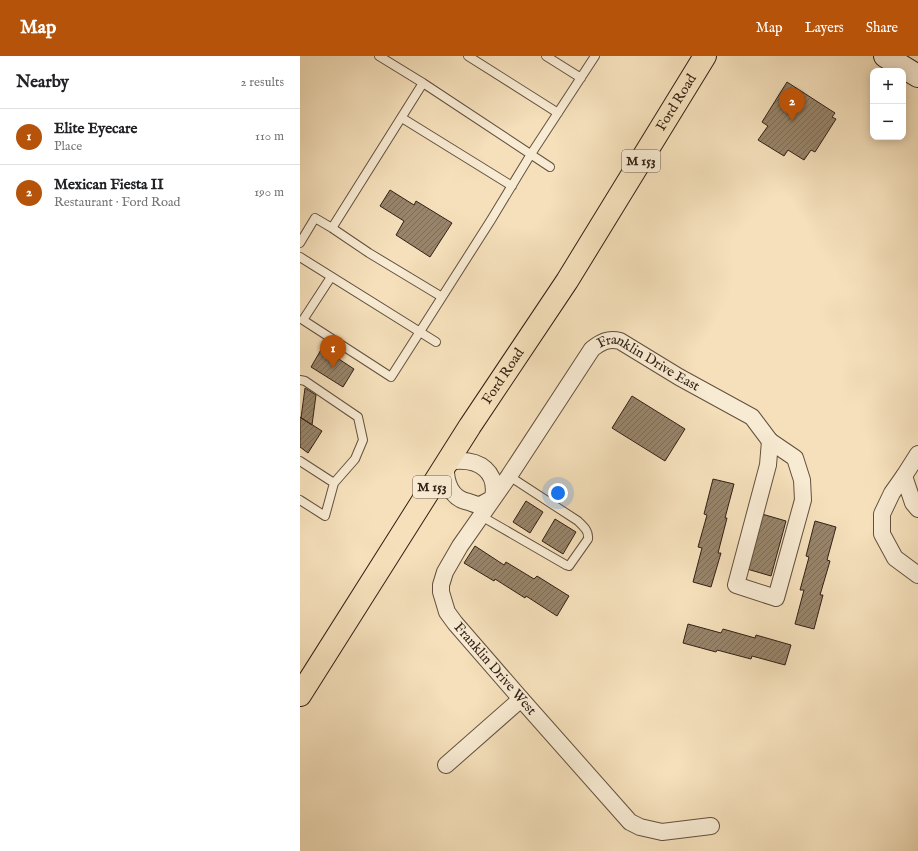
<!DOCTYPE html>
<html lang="en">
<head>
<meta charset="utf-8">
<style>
  :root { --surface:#fff; --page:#f6f6f6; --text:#202124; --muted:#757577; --line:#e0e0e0; --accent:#b45309 }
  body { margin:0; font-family:"IM FELL English",serif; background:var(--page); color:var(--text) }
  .controls { position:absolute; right:12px; top:12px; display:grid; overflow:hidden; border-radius:8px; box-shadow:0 2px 10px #0003 }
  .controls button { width:36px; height:36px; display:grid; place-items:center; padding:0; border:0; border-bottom:1px solid var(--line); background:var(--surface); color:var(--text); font:20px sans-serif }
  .you { position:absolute; left:258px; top:437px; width:14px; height:14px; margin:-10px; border:3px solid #fff; border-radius:50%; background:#1a73e8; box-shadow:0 0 0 6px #1a73e833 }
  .badge { display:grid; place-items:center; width:26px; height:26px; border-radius:50%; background:var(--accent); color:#fff; font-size:13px; font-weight:700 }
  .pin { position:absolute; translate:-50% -33px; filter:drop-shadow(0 1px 2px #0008) }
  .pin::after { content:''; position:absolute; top:21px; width:14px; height:12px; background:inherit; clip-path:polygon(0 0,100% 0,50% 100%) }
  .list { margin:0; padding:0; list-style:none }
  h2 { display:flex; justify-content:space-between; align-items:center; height:52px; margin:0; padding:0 16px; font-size:17px }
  h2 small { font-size:13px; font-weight:400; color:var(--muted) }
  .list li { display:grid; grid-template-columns:26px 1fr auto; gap:12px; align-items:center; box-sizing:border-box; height:56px; padding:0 16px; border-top:1px solid var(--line) }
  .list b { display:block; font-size:15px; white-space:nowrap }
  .list p { margin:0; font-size:13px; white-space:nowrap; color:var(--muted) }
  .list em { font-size:13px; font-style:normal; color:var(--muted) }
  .map { position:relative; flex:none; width:618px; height:795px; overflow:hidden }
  header { display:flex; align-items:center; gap:24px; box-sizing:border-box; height:56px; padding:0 20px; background:var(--accent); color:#fff }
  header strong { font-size:19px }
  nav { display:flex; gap:22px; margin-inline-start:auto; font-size:14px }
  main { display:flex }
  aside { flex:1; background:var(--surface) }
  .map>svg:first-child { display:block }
  .building { fill:url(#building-hatch); stroke:#322015 }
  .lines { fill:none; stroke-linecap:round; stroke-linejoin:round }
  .lane-casing { stroke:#63503e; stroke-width:10 }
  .street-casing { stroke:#63503e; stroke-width:18 }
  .secondary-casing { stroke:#322015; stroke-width:24 }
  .primary-casing { stroke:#322015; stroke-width:24 }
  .lane { stroke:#f8ebd3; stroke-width:8 }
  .street { stroke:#f8ebd3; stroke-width:16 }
  .secondary { stroke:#f8ebd3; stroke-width:22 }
  .primary { stroke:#f5e0bb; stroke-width:22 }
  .labels { text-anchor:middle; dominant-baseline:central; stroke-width:3; stroke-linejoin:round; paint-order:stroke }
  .shield { fill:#f8ebd3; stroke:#6d5d4e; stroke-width:1 }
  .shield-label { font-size:13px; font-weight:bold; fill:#322015 }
  .street-label { font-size:14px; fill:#322015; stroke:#f8ebd3 }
</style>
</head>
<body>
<header>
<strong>Map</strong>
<nav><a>Map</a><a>Layers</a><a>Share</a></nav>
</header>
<main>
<aside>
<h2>Nearby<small>2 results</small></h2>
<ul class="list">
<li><span class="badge">1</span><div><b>Elite Eyecare</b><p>Place</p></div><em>110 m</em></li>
<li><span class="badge">2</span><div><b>Mexican Fiesta II</b><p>Restaurant · Ford Road</p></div><em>190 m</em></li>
</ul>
</aside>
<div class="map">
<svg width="618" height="795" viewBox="0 0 618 795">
  <defs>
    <pattern id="building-hatch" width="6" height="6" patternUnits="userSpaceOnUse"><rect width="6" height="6" fill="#97846b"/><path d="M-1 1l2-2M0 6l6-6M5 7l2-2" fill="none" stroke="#7c6c57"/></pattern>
  </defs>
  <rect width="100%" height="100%" fill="#f5e0bb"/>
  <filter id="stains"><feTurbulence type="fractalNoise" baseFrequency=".005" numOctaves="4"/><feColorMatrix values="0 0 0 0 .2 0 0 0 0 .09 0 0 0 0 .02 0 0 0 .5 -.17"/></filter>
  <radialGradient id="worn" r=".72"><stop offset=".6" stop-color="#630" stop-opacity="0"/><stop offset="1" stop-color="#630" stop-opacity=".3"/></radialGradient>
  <path class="building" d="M487 26 535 57 532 61 536 63 515 96 511 94 504 104 488 94 484 100 458 84 468 70 462 66Z
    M90 134 114 149 116 145 152 167 130 201 96 179 104 165 80 150Z
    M22 292 54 313 43 331 11 311Z
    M5 332 16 339 12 369 1 362Z
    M332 340 385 373 365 405 312 372Z
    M0 361 22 375 8 397 0 391Z
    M413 423 434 428 425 462H427L418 497H421L411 531 393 526 402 492 398 491 407 459 404 458Z
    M226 445 243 456 230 477 213 466Z
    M462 458 486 465 471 520 447 513Z
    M255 463 276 476 263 498 242 485Z
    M515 465 536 471 527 504 530 505 520 539H523L514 573 495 568 504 534H500L509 501 506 500Z
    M175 490 204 509 206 506 234 523 237 520 269 540 257 560 226 540 225 542 195 523 194 525 164 507Z
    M388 568 421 577 423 573 455 582 456 579 491 589 485 609 452 600 451 603 417 594 416 596 383 587Z"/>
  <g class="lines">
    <defs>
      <path id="lane" d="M79 0 123 27
        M168 0 258 57
        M246 0 281 22
        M102 62 212 130
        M32 172 69 197 142 241 191 164 231 98 295 0
        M0 187 15 162 32 172 123 27 250 111
        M0 201 136 286
        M31 221 3 264 91 321 142 241
        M0 324 5 325 58 361 63 384 55 403 34 427 25 460 0 444
        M0 405 34 427
        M181 460 266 509 269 510 288 483C289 475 284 471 278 465L209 420"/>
      <g id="street">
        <path d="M470 385 495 402 502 424 503 444 476 542 436 529 468 409Z"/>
        <path d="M155 405C180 403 198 416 193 442 189 444 183 448 179 449 176 449 172 447 169 446 151 443 145 426 146 409Z"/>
        <path d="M604 420 618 398"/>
        <path d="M618 453 613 447 604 420 592 437 582 458V478L595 502 618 519"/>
        <path d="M146 709 221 643"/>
        <path id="s1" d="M411 770 362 776 340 771 330 766 221 643 155 567 147 556 141 536V529L145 516 160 490 209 420 292 293C301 286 308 282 320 285L379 321 452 361 470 385"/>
      </g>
      <path id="secondary" d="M585 0 618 20"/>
      <g id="primary">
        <path id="s2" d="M0 639 170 370 267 225 405 0"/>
      </g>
    </defs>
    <use href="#lane" class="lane-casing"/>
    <use href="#street" class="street-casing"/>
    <use href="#secondary" class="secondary-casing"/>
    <use href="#primary" class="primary-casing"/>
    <use href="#lane" class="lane"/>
    <use href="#street" class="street"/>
    <use href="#secondary" class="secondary"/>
    <use href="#primary" class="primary"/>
  </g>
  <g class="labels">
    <g class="shield">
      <rect x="322" y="94" width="38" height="22" rx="3"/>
      <rect x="113" y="420" width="38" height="22" rx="3"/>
    </g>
    <g class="shield-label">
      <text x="341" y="105">M 153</text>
      <text x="132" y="431">M 153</text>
    </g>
    <g class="street-label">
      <text stroke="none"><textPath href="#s2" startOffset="702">Ford Road</textPath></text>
      <text stroke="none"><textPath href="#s1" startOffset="735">Franklin Drive East</textPath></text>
      <text stroke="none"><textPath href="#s2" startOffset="378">Ford Road</textPath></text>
      <text transform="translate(195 613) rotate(49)">Franklin Drive West</text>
    </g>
  </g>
  <rect width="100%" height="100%" filter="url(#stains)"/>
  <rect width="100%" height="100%" fill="url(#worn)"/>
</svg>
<div class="controls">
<button>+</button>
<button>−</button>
</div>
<div class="you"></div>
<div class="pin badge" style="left:33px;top:312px">1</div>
<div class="pin badge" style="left:492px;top:65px">2</div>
</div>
</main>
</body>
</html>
